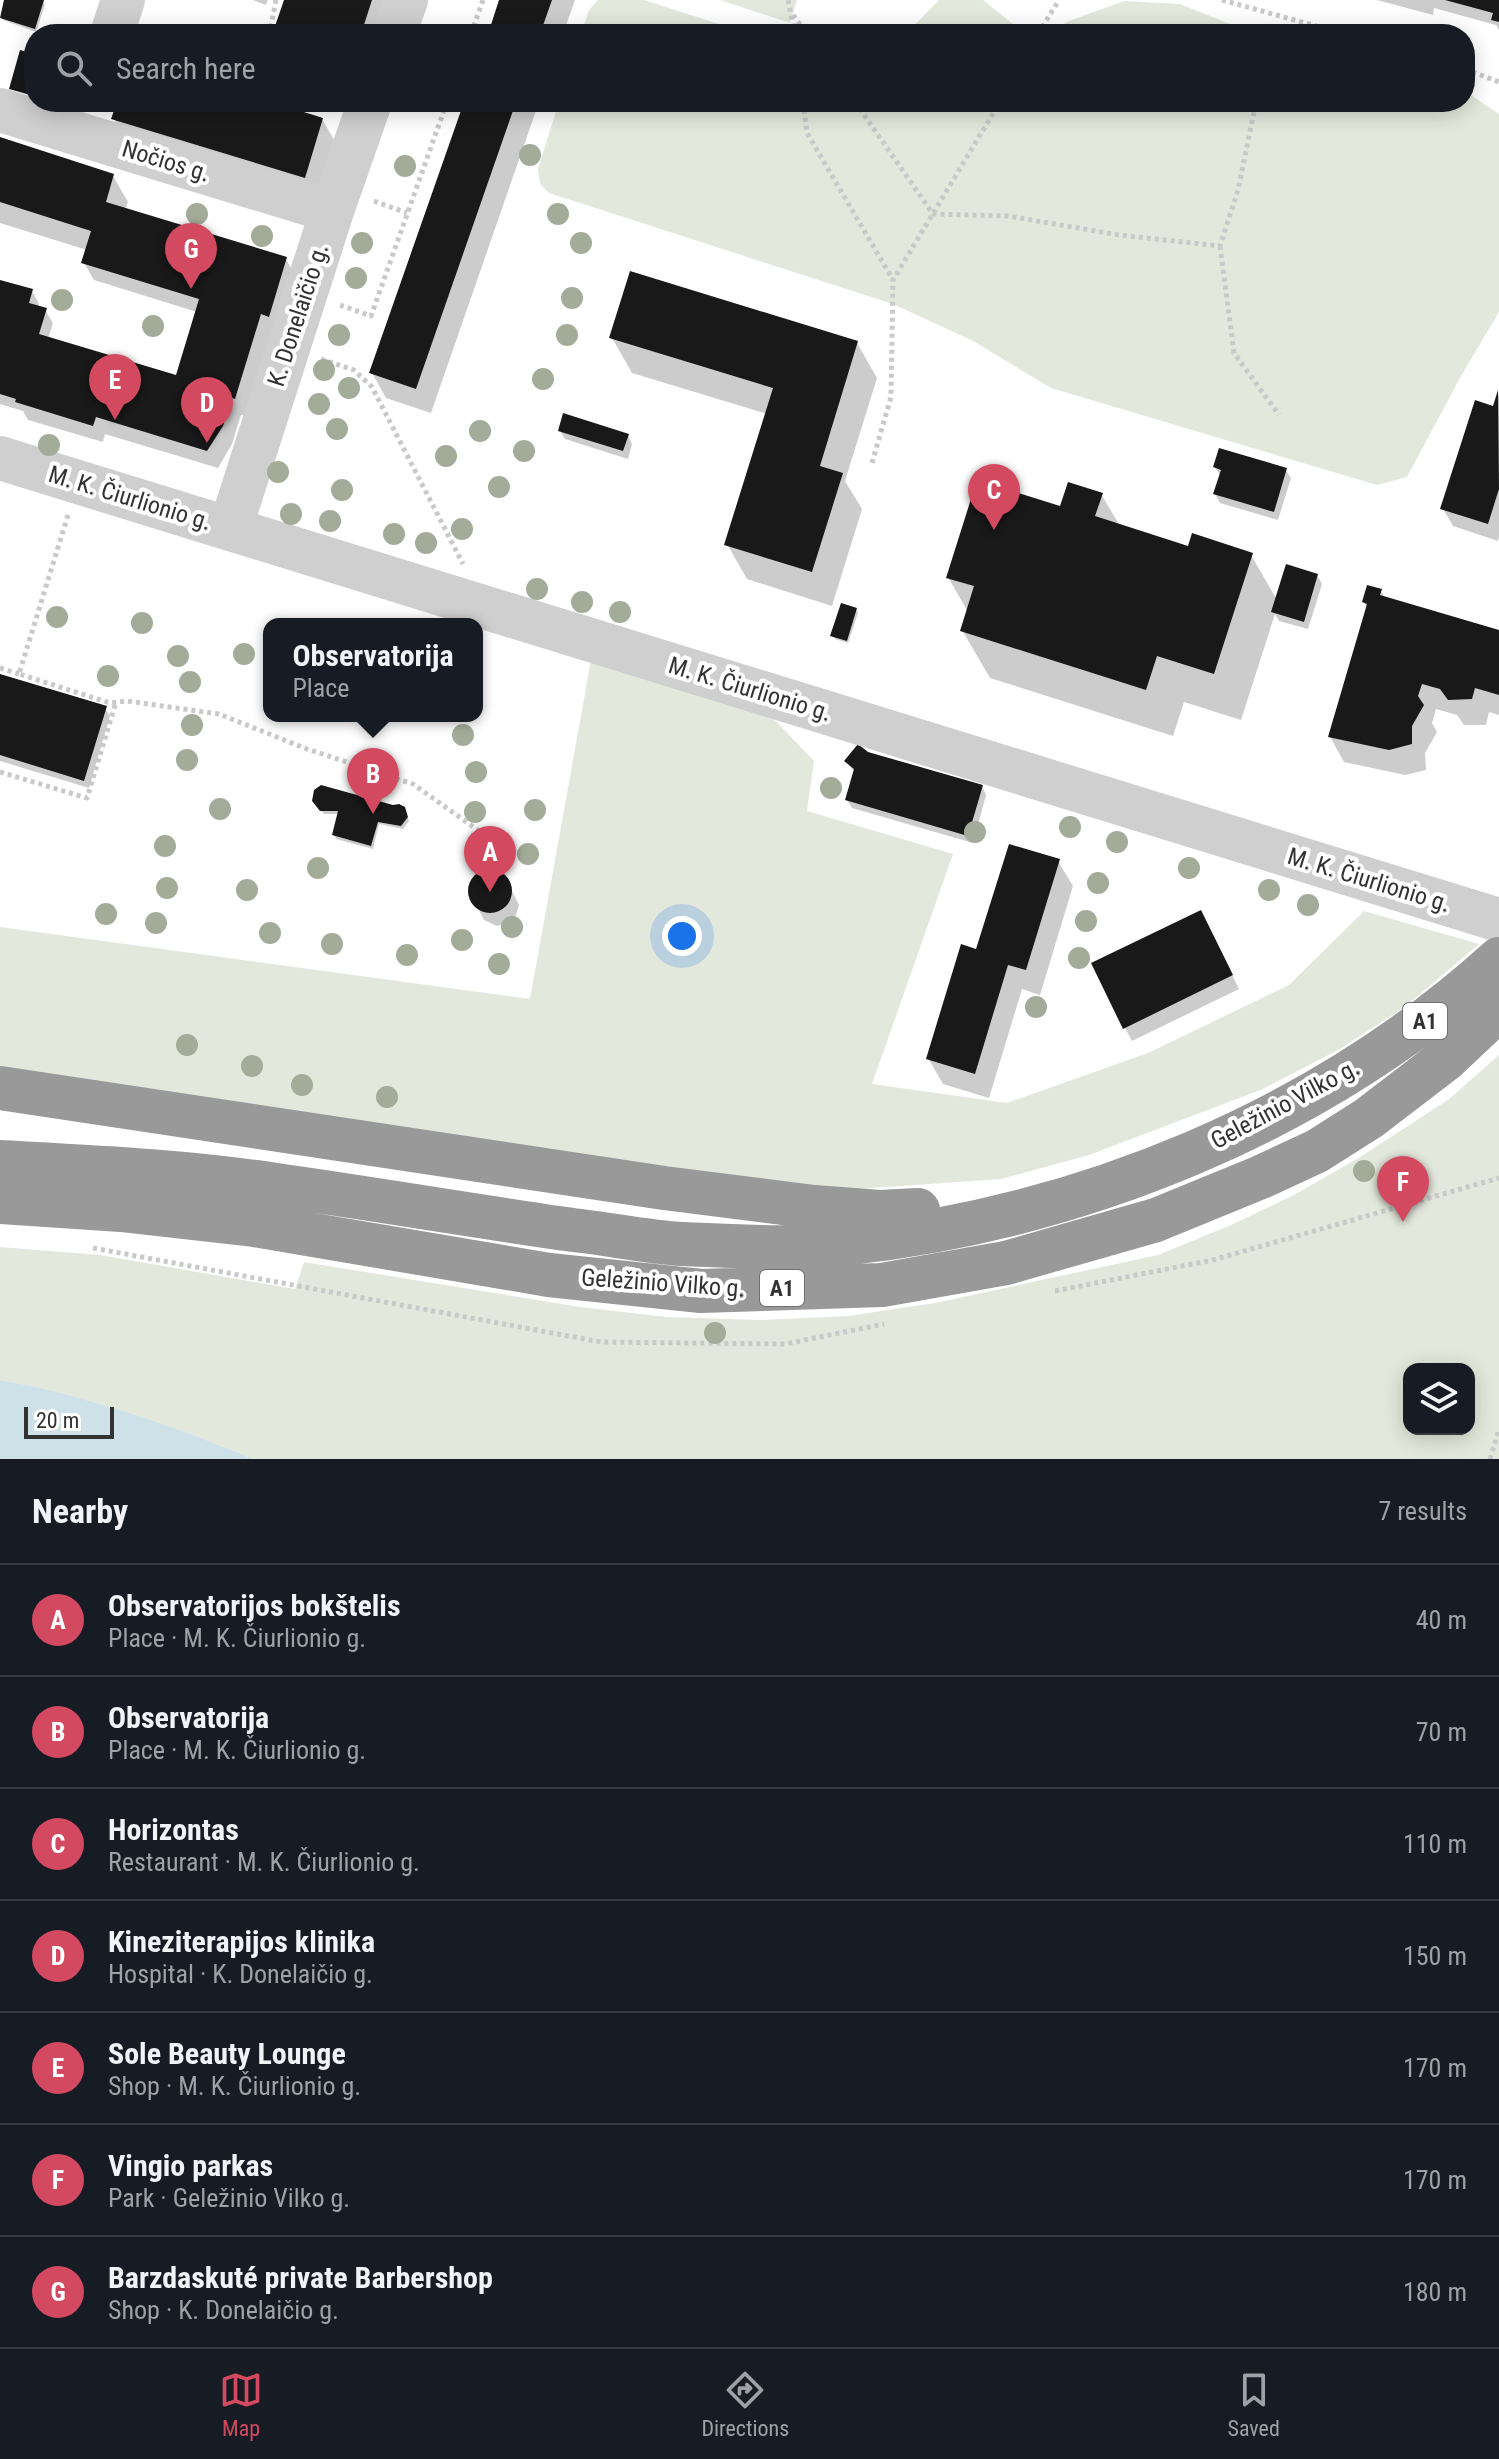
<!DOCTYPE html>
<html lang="en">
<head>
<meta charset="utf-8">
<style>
  :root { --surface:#171b24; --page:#242831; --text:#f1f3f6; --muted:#9ea1a6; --line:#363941; --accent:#d34a60 }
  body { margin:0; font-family:"Roboto Condensed",sans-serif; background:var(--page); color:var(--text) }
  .controls { position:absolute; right:24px; bottom:24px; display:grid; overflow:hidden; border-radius:16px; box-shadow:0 4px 20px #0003 }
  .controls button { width:72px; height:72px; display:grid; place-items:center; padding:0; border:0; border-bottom:2px solid var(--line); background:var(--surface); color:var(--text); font:40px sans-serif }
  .scale { position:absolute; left:24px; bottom:20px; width:90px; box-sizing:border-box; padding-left:8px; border:4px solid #323232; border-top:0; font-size:22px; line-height:28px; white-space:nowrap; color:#323232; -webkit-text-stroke:6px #fff; paint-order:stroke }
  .you { position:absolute; left:682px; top:936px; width:28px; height:28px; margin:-20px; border:6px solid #fff; border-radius:50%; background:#1a73e8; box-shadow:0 0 0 12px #1a73e833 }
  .badge { display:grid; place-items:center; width:52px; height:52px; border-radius:50%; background:var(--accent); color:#fff; font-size:26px; font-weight:700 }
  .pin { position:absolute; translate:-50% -66px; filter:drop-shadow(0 2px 4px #0008) }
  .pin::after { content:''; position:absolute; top:42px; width:28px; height:24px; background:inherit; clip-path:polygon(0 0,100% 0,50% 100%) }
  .popup { position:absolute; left:263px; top:618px; width:220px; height:104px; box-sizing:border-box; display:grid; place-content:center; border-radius:16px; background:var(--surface); filter:drop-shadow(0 2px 6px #0005); font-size:26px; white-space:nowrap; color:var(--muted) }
  .popup b { font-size:30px; color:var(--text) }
  .popup::after { content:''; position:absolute; left:50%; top:100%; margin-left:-16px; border:16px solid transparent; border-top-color:var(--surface) }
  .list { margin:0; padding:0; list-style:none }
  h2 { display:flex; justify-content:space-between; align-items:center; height:104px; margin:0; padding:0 32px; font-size:34px }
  h2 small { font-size:26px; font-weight:400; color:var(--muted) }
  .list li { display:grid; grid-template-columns:52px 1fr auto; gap:24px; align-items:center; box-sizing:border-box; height:112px; padding:0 32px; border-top:2px solid var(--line) }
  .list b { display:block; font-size:30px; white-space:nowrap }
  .list p { margin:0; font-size:26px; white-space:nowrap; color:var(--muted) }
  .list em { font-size:26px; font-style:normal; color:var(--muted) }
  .icon { flex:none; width:44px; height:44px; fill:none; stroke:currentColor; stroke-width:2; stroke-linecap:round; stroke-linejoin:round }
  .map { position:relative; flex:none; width:1499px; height:1459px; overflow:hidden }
  .search { position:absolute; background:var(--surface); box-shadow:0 4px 20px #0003; left:24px; right:24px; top:24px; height:88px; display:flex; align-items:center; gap:20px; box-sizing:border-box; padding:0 28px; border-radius:32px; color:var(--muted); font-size:30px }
  .sheet { height:888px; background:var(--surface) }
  nav { display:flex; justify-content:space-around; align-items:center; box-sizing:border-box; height:112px; border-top:2px solid var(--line); background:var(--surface); font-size:22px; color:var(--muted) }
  nav a { display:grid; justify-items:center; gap:4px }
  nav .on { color:var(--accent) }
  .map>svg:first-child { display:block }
  .green { fill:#e3e8dc; fill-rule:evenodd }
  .water { fill:#cee0e8 }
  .shadow { fill:#0003 }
  .building { fill:#191919 }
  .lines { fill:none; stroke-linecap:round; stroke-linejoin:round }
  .path { stroke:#c9c9c9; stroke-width:5; stroke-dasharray:4 4; stroke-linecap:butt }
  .minor { stroke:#cfcfcf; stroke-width:44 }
  .highway { stroke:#999; stroke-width:44 }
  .tree { fill:#a3ac98 }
  .labels { text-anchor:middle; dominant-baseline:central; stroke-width:8; stroke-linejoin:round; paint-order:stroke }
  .shield { fill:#fff; stroke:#707070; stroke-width:2 }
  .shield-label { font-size:22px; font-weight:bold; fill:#323232 }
  .street-label { font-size:24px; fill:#323232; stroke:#fff }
</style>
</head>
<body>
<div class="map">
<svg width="1499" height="1459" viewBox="0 0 1499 1459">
  <rect width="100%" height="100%" fill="#fff"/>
  <path class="green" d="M598 0H644L750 34H581L589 10Z
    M720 0H797L790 23Z
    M939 0H983L1013 24 1049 33 1069 21 1124 1 1180 4 1255 34H906Z
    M1465 91 1499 114V312L1461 376 1407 477 1377 485 1051 388 973 341 893 304 549 193 540 184 538 169 559 102H1465Z
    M591 660 768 713 814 761 807 811 953 854 872 1084 1007 1103 1148 1053 1289 985 1364 911 1479 944 1406 1006 1340 1049 1263 1089 1089 1155 1001 1179 843 1190 765 1184 0 1068V927L530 999Z
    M1499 1055V1459H253C174 1426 85 1396 0 1380V1247L100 1255 295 1289 304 1262 580 1307 667 1317 760 1320 848 1316 935 1303 1158 1255 1231 1225 1294 1195 1360 1157 1448 1100ZM1409 1369H1469V1429H1409Z"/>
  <path class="water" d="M0 1380C83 1395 175 1426 253 1459H0Z"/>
  <path class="shadow" d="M6 0 43 1 45 5 36 32 3 20 1 17Z
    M253 0H268L266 5Z
    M286 0H395L384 34H279L276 29Z
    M502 0H575L563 34H490Z
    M1377 0H1499V30L1496 25 1434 8 1433 15Z
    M119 102H265L322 119 337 145 319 203 128 144 114 119Z
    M466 102H539L431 413 386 398 372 373Z
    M0 139 113 176 128 202 125 210 286 259 296 277 245 416 241 415 232 444 218 468 105 434 103 442 28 420 23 411 0 404V282L32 291 39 304 38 308 45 310 53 323 48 339 177 378 197 312 94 280 84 263 87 250 0 223Z
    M612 338 857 343 877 378 845 481 862 509 832 606 747 579 727 544 767 414 632 373Z
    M1499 395V537L1498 541 1453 526 1443 509 1495 408Z
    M560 431 628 435 632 444 628 459 565 439Z
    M1215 467 1286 470 1291 478 1278 520 1220 503 1215 494 1221 477Z
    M1101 494 1120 526 1189 549 1251 555 1277 600 1317 575 1322 584 1308 629 1279 621 1275 614 1241 720 1184 702 1173 736 990 678 962 630 968 612 948 577 1061 509Z
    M1381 591 1385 598 1499 632V715L1489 712 1486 725H1464L1457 715 1436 709 1432 723 1437 732 1425 753 1426 770 1405 775 1344 762 1330 737 1368 609 1364 602Z
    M856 609 858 613 848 643 835 639 833 636Z
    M0 676 105 708 110 716 89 788 0 761Z
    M867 754 982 786 986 795 973 843 852 808 847 800 855 773 846 761Z
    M316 805 406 813 409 821 403 829 379 824 373 849 336 839 334 835 340 814H324Z
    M1058 861 1073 886 1040 995 1022 989 989 1098 943 1084 928 1058 978 951Z
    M490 871 506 879 519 905 515 918 511 922 497 926 484 920 470 893 473 879 478 875Z
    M1208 926 1239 989 1132 1041 1125 1028Z"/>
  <path class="building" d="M4 0H44L35 29 0 18Z
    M284 0H372L361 34H319L321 30 313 27 311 34H288L274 29Z
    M499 0H552L540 34H488Z
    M1445 0H1499V22L1491 20 1493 13Z
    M20 50 34 54V96L9 89Z
    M117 102H272L323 118 305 178 111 119Z
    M464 102H516L416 389 369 373Z
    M0 137 114 174 106 202 287 257 269 317 261 314 235 399 232 398 223 426 207 451 96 417 93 426 15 402 16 399 0 394V280L33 289 29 303 47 308 39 334 176 375 199 299 81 263 91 231 0 202Z
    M630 271 858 341 820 466 843 473 812 572 724 545 773 388 609 338Z
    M1498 390 1499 489 1488 524 1440 509 1475 400 1493 406Z
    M563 413 629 434 623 451 558 431Z
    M1219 448 1287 468 1274 512 1213 494 1221 470 1213 467Z
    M977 480 1060 506 1068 482 1103 493 1095 516 1188 546 1192 533 1253 553 1214 674 1157 656 1146 690 960 631 974 586 946 578Z
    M1286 564 1318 574 1304 622 1271 612Z
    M1367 585 1382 589 1380 595 1499 630V695L1475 688 1472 699 1448 700 1440 689 1422 684 1418 696 1424 705 1412 726V744L1389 750 1328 737 1367 604 1362 602Z
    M841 603 857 608 847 641 830 636Z
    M0 674 107 706 84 781 0 755Z
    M858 744 868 752 983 785 968 836 845 800 854 769 844 761Z
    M321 785 393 805 399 804 405 807 408 817 401 826 378 822 371 846 332 835 338 811H320L312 801 314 790Z
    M1009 844 1060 859 1026 970 1008 965 975 1074 926 1059 961 944 976 949Z
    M468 891a22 22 0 1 1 44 0a22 22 0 1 1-44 0Z
    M1201 910 1233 975 1123 1029 1091 963Z"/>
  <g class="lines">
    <path class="path" d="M788 0 795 34
      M1222 0 1345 34
      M793 15 807 34
      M276 34 271 26 276 0
      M471 34 483 0
      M1038 34 1059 0
      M1465 69 1499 82
      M803 102 807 133 893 280
      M855 102 933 214 1008 216 1119 235 1220 246 1238 190 1256 102
      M374 201 407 213
      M1220 246 1234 353 1279 415
      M340 305 371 316 447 102
      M321 359 354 370 372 387 463 564
      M872 463 891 397 893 280 1000 102
      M68 515 19 674 110 703 127 701 219 714 307 749 413 784 496 843 497 869
      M0 668 19 674
      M0 772 87 798 116 702
      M363 797 371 770
      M93 1248 601 1342 785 1344 884 1324
      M1055 1291 1213 1260 1499 1178
      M1490 1459 1499 1430"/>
    <path class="minor" d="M112 34 123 0
      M394 34 406 0
      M0 110 332 211
      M0 458 1499 920
      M230 529 332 211 370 102"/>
    <path class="highway" d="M0 1088 664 1188 814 1207 880 1212 918 1210
      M0 1162C92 1167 185 1171 276 1185 375 1199 474 1216 573 1230 610 1234 647 1242 683 1244 735 1246 790 1250 842 1244 1082 1218 1319 1122 1499 959
      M0 1202 121 1210 254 1225 549 1275 701 1291 882 1285 1006 1263 1156 1220 1261 1177 1317 1151 1369 1118 1446 1059 1499 1009"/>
  </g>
  <g class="tree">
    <circle cx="530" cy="155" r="11"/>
    <circle cx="405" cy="166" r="11"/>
    <circle cx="197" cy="214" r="11"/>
    <circle cx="558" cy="214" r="11"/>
    <circle cx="262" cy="236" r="11"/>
    <circle cx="362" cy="243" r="11"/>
    <circle cx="581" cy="243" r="11"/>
    <circle cx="356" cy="278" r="11"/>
    <circle cx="572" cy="298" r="11"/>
    <circle cx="62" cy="300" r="11"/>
    <circle cx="153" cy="326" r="11"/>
    <circle cx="339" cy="335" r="11"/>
    <circle cx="567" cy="335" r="11"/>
    <circle cx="324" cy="370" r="11"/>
    <circle cx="543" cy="379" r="11"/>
    <circle cx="349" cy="388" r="11"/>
    <circle cx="319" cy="404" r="11"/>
    <circle cx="337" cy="429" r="11"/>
    <circle cx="480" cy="431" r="11"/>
    <circle cx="49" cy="445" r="11"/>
    <circle cx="524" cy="451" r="11"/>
    <circle cx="446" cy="456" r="11"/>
    <circle cx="278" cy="472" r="11"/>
    <circle cx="499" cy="487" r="11"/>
    <circle cx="342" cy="490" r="11"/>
    <circle cx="291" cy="514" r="11"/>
    <circle cx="330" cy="521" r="11"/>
    <circle cx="462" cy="529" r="11"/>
    <circle cx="394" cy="534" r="11"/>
    <circle cx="426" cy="543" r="11"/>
    <circle cx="537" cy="589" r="11"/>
    <circle cx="582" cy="602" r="11"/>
    <circle cx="620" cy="612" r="11"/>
    <circle cx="57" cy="617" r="11"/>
    <circle cx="142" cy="623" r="11"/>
    <circle cx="244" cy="654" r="11"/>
    <circle cx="178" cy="656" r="11"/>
    <circle cx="108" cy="676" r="11"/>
    <circle cx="190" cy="682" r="11"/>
    <circle cx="192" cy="725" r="11"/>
    <circle cx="463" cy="735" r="11"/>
    <circle cx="187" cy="760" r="11"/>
    <circle cx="476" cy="772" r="11"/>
    <circle cx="831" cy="788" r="11"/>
    <circle cx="220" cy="809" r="11"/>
    <circle cx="535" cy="810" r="11"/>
    <circle cx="475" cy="812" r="11"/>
    <circle cx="1070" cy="827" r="11"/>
    <circle cx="975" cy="832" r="11"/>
    <circle cx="1117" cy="842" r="11"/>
    <circle cx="165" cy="846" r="11"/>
    <circle cx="528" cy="854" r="11"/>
    <circle cx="318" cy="868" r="11"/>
    <circle cx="1189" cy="868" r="11"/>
    <circle cx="1098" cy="883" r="11"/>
    <circle cx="167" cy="888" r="11"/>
    <circle cx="247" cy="890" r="11"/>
    <circle cx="1269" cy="890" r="11"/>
    <circle cx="1308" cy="905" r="11"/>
    <circle cx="106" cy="914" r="11"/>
    <circle cx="1086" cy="921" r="11"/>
    <circle cx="156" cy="923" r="11"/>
    <circle cx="512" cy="927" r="11"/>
    <circle cx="270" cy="933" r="11"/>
    <circle cx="462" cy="940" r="11"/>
    <circle cx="332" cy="944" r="11"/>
    <circle cx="407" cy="955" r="11"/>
    <circle cx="1079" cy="958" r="11"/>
    <circle cx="499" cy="964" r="11"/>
    <circle cx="1036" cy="1007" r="11"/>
    <circle cx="187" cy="1045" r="11"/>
    <circle cx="252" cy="1066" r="11"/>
    <circle cx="302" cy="1085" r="11"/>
    <circle cx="387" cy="1097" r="11"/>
    <circle cx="1364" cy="1171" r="11"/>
    <circle cx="715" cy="1333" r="11"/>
  </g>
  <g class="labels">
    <g class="shield">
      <rect x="1403" y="1003" width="44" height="36" rx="6"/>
      <rect x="760" y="1270" width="44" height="36" rx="6"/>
    </g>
    <g class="shield-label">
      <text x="1425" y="1021">A1</text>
      <text x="782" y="1288">A1</text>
    </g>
    <g class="street-label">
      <text transform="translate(166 161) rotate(17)">Nočios g.</text>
      <text transform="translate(298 315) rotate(-72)">K. Donelaičio g.</text>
      <text transform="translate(130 498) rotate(17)">M. K. Čiurlionio g.</text>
      <text transform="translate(750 689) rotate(17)">M. K. Čiurlionio g.</text>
      <text transform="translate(1369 880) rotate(17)">M. K. Čiurlionio g.</text>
      <text transform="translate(1285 1104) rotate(-28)">Geležinio Vilko g.</text>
      <text transform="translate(663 1283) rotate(4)">Geležinio Vilko g.</text>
    </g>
  </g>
</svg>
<div class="controls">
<button><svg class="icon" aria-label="layers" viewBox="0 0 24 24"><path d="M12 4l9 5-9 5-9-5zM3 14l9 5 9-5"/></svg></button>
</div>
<div class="scale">20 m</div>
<div class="you"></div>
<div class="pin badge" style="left:490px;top:892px">A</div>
<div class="pin badge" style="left:373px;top:814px">B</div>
<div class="popup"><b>Observatorija</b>Place</div>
<div class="pin badge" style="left:994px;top:530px">C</div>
<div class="pin badge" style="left:207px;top:443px">D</div>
<div class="pin badge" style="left:115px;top:420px">E</div>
<div class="pin badge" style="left:1403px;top:1222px">F</div>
<div class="pin badge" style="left:191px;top:289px">G</div>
<div class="search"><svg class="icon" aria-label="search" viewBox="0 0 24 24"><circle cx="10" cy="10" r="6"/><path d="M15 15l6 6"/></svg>Search here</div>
</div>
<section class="sheet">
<h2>Nearby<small>7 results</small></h2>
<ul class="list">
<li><span class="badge">A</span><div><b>Observatorijos bokštelis</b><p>Place · M. K. Čiurlionio g.</p></div><em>40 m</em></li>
<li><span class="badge">B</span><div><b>Observatorija</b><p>Place · M. K. Čiurlionio g.</p></div><em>70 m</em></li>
<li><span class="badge">C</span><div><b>Horizontas</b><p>Restaurant · M. K. Čiurlionio g.</p></div><em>110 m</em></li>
<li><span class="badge">D</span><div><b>Kineziterapijos klinika</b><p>Hospital · K. Donelaičio g.</p></div><em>150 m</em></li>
<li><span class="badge">E</span><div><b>Sole Beauty Lounge</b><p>Shop · M. K. Čiurlionio g.</p></div><em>170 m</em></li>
<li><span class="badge">F</span><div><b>Vingio parkas</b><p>Park · Geležinio Vilko g.</p></div><em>170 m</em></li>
<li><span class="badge">G</span><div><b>Barzdaskuté private Barbershop</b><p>Shop · K. Donelaičio g.</p></div><em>180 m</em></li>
</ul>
</section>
<nav>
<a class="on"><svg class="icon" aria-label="map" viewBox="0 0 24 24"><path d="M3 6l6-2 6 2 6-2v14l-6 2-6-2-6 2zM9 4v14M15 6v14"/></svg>Map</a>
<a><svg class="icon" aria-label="directions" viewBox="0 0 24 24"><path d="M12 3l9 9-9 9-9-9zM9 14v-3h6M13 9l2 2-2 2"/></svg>Directions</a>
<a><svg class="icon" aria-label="saved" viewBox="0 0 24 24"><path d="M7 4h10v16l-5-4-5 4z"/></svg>Saved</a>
</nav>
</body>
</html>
